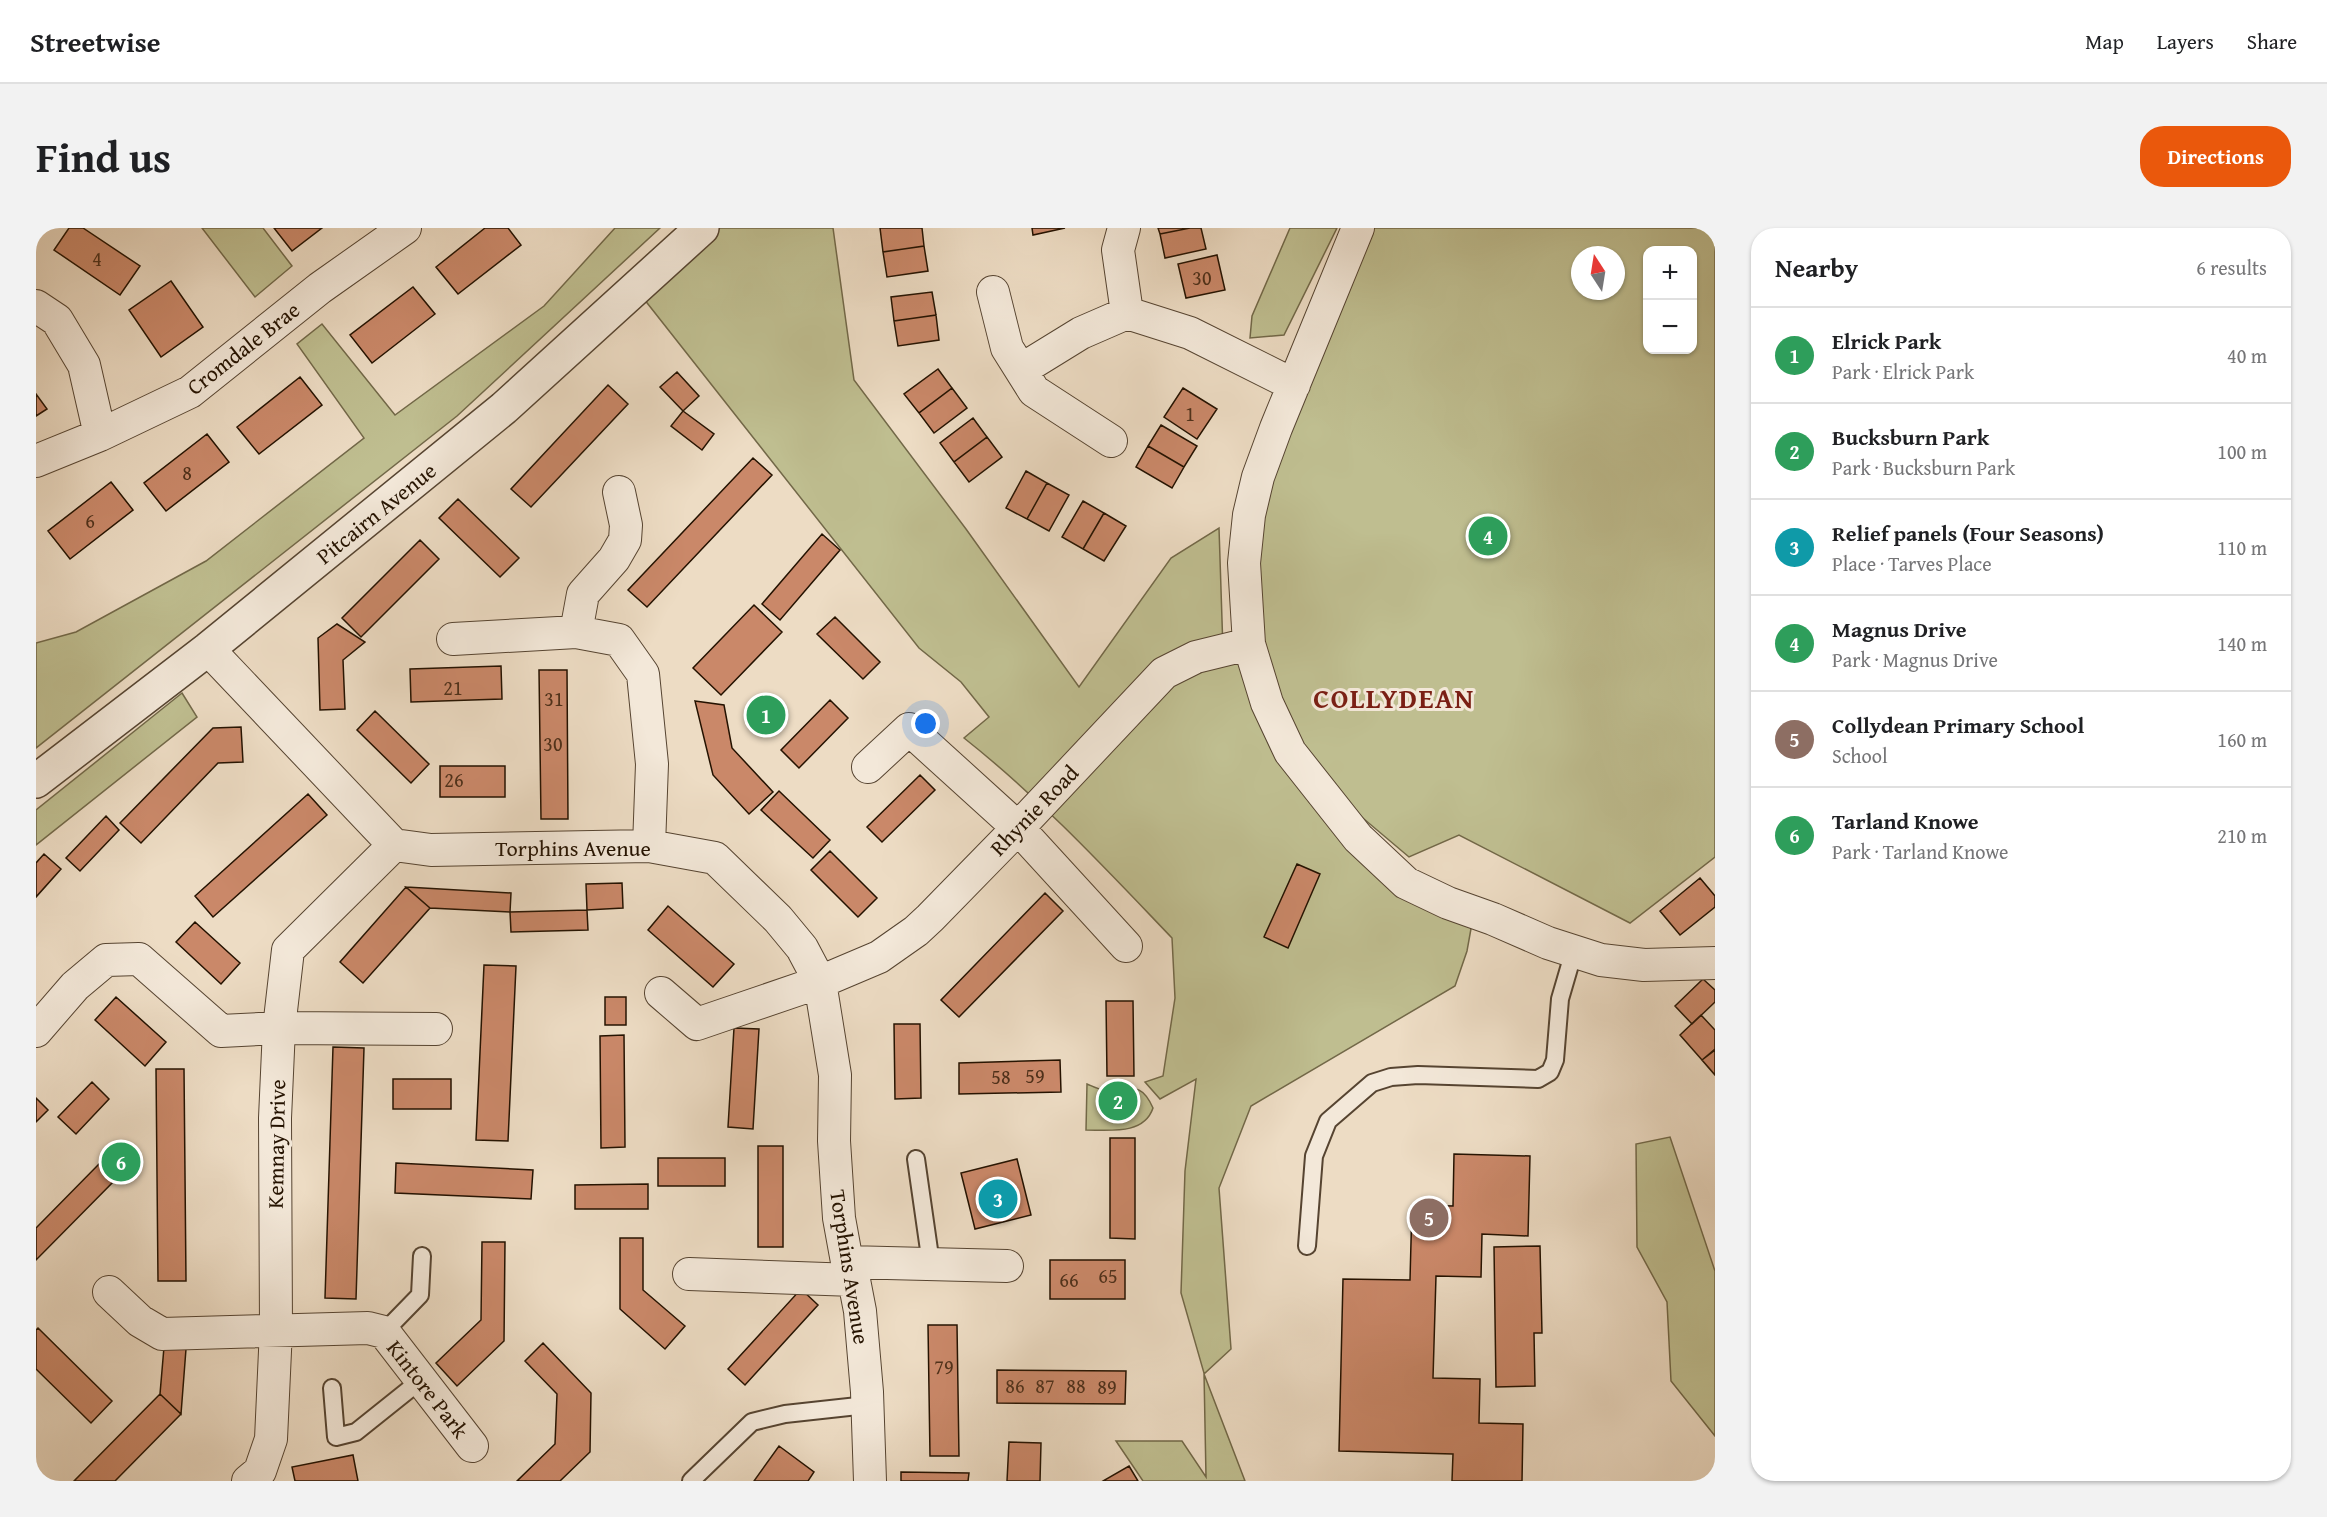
<!DOCTYPE html>
<html lang="en">
<head>
<meta charset="utf-8">
<style>
  :root { --surface:#fff; --page:#f2f2f2; --text:#202124; --muted:#757577; --line:#e0e0e0; --accent:#ea580c }
  body { margin:0; font-family:"Gentium Book Plus",serif; background:var(--page); color:var(--text) }
  .controls { position:absolute; right:18px; top:18px; display:grid; overflow:hidden; border-radius:12px; box-shadow:0 2px 4px #0004 }
  .controls button { width:54px; height:54px; display:grid; place-items:center; padding:0; border:0; border-bottom:2px solid var(--line); background:var(--surface); color:var(--text); font:30px sans-serif }
  .compass { position:absolute; left:1535px; top:18px; width:54px; height:54px; border-radius:50%; background:var(--surface); box-shadow:0 2px 4px #0004; rotate:348deg }
  .you { position:absolute; left:890px; top:496px; width:21px; height:21px; margin:-15px; border:4px solid #fff; border-radius:50%; background:#1a73e8; box-shadow:0 0 0 9px #1a73e833 }
  .badge { display:grid; place-items:center; width:39px; height:39px; border-radius:50%; background:var(--accent); color:#fff; font-size:20px; font-weight:700 }
  .pin { position:absolute; translate:-50% -50%; border:3px solid #fff; box-shadow:0 2px 6px #0006 }
  .list { margin:0; padding:0; list-style:none }
  h2 { display:flex; justify-content:space-between; align-items:center; height:78px; margin:0; padding:0 24px; font-size:26px }
  h2 small { font-size:20px; font-weight:400; color:var(--muted) }
  .list li { display:grid; grid-template-columns:39px 1fr auto; gap:18px; align-items:center; box-sizing:border-box; height:96px; padding:0 24px; border-top:2px solid var(--line) }
  .list b { display:block; font-size:22px; white-space:nowrap }
  .list p { margin:0; font-size:20px; white-space:nowrap; color:var(--muted) }
  .list em { font-size:20px; font-style:normal; color:var(--muted) }
  .map { position:relative; flex:none; width:1679px; height:1253px; overflow:hidden; border-radius:24px }
  header { display:flex; align-items:center; gap:36px; box-sizing:border-box; height:84px; padding:0 30px; background:var(--surface); border-bottom:2px solid var(--line) }
  header strong { font-size:28px }
  nav { display:flex; gap:33px; margin-inline-start:auto; font-size:21px }
  .intro { display:flex; align-items:center; justify-content:space-between; box-sizing:border-box; height:144px; padding:0 36px }
  h1 { margin:0; font-size:42px }
  .button { padding:15px 27px; border-radius:24px; background:var(--accent); color:#fff; font-size:21px; font-weight:700 }
  main { display:flex; gap:36px; padding:0 36px }
  aside { flex:1; background:var(--surface); border-radius:24px; box-shadow:0 2px 4px #0004 }
  .map>svg:first-child { display:block }
  .green { fill:#bfbe90; stroke:#726848; stroke-width:1.5; fill-rule:evenodd }
  .building { fill:#ca8869; stroke:#241200; stroke-width:1.5 }
  .lines { fill:none; stroke-linecap:round; stroke-linejoin:round }
  .service-casing { stroke:#564431; stroke-width:20 }
  .minor-casing { stroke:#564431; stroke-width:34 }
  .tertiary-casing { stroke:#564431; stroke-width:36 }
  .service { stroke:#f3e8d9; stroke-width:16 }
  .minor { stroke:#f3e8d9; stroke-width:32 }
  .tertiary { stroke:#f3e8d9; stroke-width:33 }
  .labels { text-anchor:middle; dominant-baseline:central; stroke-width:6; stroke-linejoin:round; paint-order:stroke }
  .number-label { font-size:20px; fill:#4e301a }
  .street-label { font-size:22px; fill:#241200; stroke:#f3e8d9 }
  .district-label { font-size:28px; font-weight:bold; letter-spacing:1.5px; fill:#7a1f14; stroke:#f3e8d9 }
</style>
</head>
<body>
<header>
<strong>Streetwise</strong>
<nav><a>Map</a><a>Layers</a><a>Share</a></nav>
</header>
<div class="intro"><h1>Find us</h1><a class="button">Directions</a></div>
<main>
<div class="map">
<svg width="1679" height="1253" viewBox="0 0 1679 1253">
  <rect width="100%" height="100%" fill="#eddcc4"/>
  <filter id="stains"><feTurbulence type="fractalNoise" baseFrequency=".00333" numOctaves="4"/><feColorMatrix values="0 0 0 0 .2 0 0 0 0 .09 0 0 0 0 .02 0 0 0 .5 -.17"/></filter>
  <radialGradient id="worn" r=".72"><stop offset=".6" stop-color="#630" stop-opacity="0"/><stop offset="1" stop-color="#630" stop-opacity=".3"/></radialGradient>
  <path class="green" d="M166 0H227L256 38 219 69Z
    M579 0H624L421 188 0 520V415L40 404 170 333 328 210 261 116 286 96 359 187 508 78Z
    M684 0H797L818 152 930 301 1043 459 1135 330 1183 300 1187 422 1213 416 1231 475 1322 610 1438 684 1431 723 1419 758 1215 878 1183 960 1195 1121 1168 1146 1209 1253H1107L1080 1213H1146L1170 1249 1168 1145 1145 1065 1149 943 1160 851 1124 871 1109 854 1127 848 1139 770 1136 710C1069 640 1004 570 928 510L953 489 925 454 883 420 608 71Z
    M1254 0H1301L1248 107 1214 110 1216 88Z
    M1338 0H1679V629L1594 695 1423 607 1373 629 1309 575 1268 529 1227 424 1221 337 1230 278 1239 238ZM1612 22H1656V122H1612ZM1544 27H1580V63H1544Z
    M146 465 161 489 0 617V582Z
    M1051 856C1056 858 1063 862 1069 862 1093 863 1104 851 1117 880 1108 907 1074 902 1050 902Z
    M1634 909 1679 1043V1208L1635 1153 1631 1074 1601 1019 1600 916Z"/>
  <path class="building" d="M33 0H47L104 38 84 67 18 22Z
    M238 0H286L256 23Z
    M449 0H472L485 17 422 66 400 39Z
    M844 0H886L888 18 847 24Z
    M996 0H1029L997 7Z
    M1122 0H1154L1124 6Z
    M1154 0H1165L1170 21 1129 30 1124 6Z
    M888 18 892 43 851 49 847 24Z
    M1181 27 1189 62 1150 70 1142 36Z
    M135 53 167 99 125 129 93 82Z
    M377 59 399 86 336 135 314 107Z
    M896 64 900 87 858 93 855 69Z
    M900 87 903 112 862 118 858 93Z
    M902 141 916 160 883 185 868 166Z
    M641 144 663 168 647 183 624 159Z
    M264 149 286 177 223 226 201 199Z
    M572 157 592 176 495 279 475 261Z
    M916 160 931 180 898 205 883 185Z
    M1147 160 1181 181 1161 211 1128 189Z
    M0 166 11 181 0 188Z
    M647 183 678 206 666 222 635 198Z
    M937 190 951 209 918 234 904 215Z
    M1125 197 1161 218 1148 239 1112 218Z
    M171 206 193 234 130 283 108 255Z
    M951 209 966 229 933 254 918 234Z
    M1112 218 1148 239 1136 260 1100 239Z
    M717 230 736 247 611 379 592 362Z
    M990 243 1011 255 991 291 970 280Z
    M75 254 97 282 34 331 12 303Z
    M1011 255 1033 267 1013 303 991 291Z
    M422 271 483 330 464 349 403 290Z
    M1047 273 1068 285 1047 321 1026 309Z
    M1068 285 1090 298 1068 333 1047 321Z
    M786 306 804 322 744 392 726 376Z
    M384 312 403 331 325 409 306 390Z
    M718 377 746 404 685 467 657 440Z
    M799 389 844 434 827 451 781 406Z
    M301 396 329 414 307 432 309 481 284 482 282 410Z
    M465 438 466 471 375 474 374 441Z
    M503 442H531L532 591H505Z
    M794 472 812 490 763 540 745 522Z
    M659 473 688 477 696 520 737 564 713 586 677 547Z
    M339 483 393 536 375 555 321 502Z
    M205 499 207 534 182 535 105 615 84 595 177 500Z
    M404 538H469V569H404Z
    M884 547 899 562 846 614 831 599Z
    M743 563 794 612 777 630 725 582Z
    M272 566 291 587 177 689 159 668Z
    M70 588 83 602 44 643 30 630Z
    M794 623 841 670 822 689 775 642Z
    M8 626 25 641 0 669V635Z
    M1261 636 1284 646 1252 720 1228 709Z
    M1664 650 1679 668V679L1644 707 1624 683Z
    M586 655 587 680 551 682 550 656Z
    M370 659 394 680 327 755 304 734Z
    M370 659 475 665 474 684 394 680Z
    M1009 665 1027 683 923 789 905 772Z
    M632 678 698 736 677 759 612 702Z
    M551 682 552 702 475 704 474 684Z
    M159 694 204 735 185 756 140 714Z
    M448 737 480 738 472 913 440 912Z
    M1667 751 1679 762V774L1656 796 1639 778Z
    M80 769 130 814 109 838 59 792Z
    M569 769H590V797H569Z
    M1070 773H1097L1098 848H1071Z
    M1665 787 1679 802V821L1666 832 1644 807Z
    M858 796H884L885 870 859 871Z
    M698 800 723 801 717 901 692 899Z
    M588 807 589 919 565 920 564 808Z
    M297 819 328 820 320 1071 289 1070Z
    M1679 822V847L1666 832Z
    M1024 832 1025 864 923 866V835Z
    M120 841H148L150 1053H122Z
    M357 851H415V881H357Z
    M56 854 73 871 40 906 22 889Z
    M0 870 12 882 0 894Z
    M1074 910H1099V1011L1074 1010Z
    M722 918H747V1019H722Z
    M1418 926 1494 928 1492 1008 1446 1006 1445 1049 1400 1048 1397 1150 1444 1151 1443 1195 1487 1196 1486 1253H1416L1417 1226 1303 1223 1307 1051 1374 1052 1376 977 1417 978Z
    M622 930H689V958H622Z
    M981 931 995 987 939 1001 925 945Z
    M360 935 497 942 495 971 359 965Z
    M63 936 80 951 0 1032V1000Z
    M612 956V981H539V957Z
    M584 1010H607V1062L649 1098 629 1121 584 1081Z
    M446 1014H469L468 1113 421 1158 400 1135 445 1092Z
    M1504 1018 1506 1105H1498L1499 1158 1460 1159 1458 1019Z
    M1014 1032H1089V1071H1014Z
    M765 1061 782 1077 709 1157 692 1141Z
    M892 1097H921L923 1228H894Z
    M2 1100 76 1173 55 1195 0 1141V1102Z
    M507 1115 555 1165 554 1224 524 1253H481L519 1216 521 1166 489 1133Z
    M128 1119 150 1121 145 1186 124 1166Z
    M961 1142 1090 1143 1089 1176 961 1175Z
    M124 1166 145 1186 79 1253H38Z
    M973 1214 1005 1215 1004 1253H971Z
    M743 1218 778 1244 772 1253H718Z
    M317 1227 322 1253H259L256 1239Z
    M1093 1238 1102 1253H1067Z
    M865 1244 933 1245 932 1253H865Z"/>
  <g class="lines">
    <defs>
      <path id="service" d="M880 931 895 1036
        M1271 1018 1278 928 1292 893 1336 855 1355 849 1382 847 1502 851 1514 844 1519 832 1524 771 1538 723
        M348 1104 384 1067 386 1028
        M296 1160 300 1209 320 1204 385 1152
        M655 1253 716 1194 749 1186 831 1177"/>
      <path id="minor" d="M1088 0 1082 22 1091 85
        M1322 0 1240 200 1222 249 1213 287 1208 335 1213 416 1231 475 1254 524 1322 610 1370 655 1412 675 1457 691 1512 715 1565 732 1608 737 1679 735
        M957 64 971 120 998 163 1075 213
        M0 78 21 92 48 137 64 207
        M985 142 1045 105 1091 85 1154 105 1258 157
        M0 233 64 207 154 164 284 60 369 0
        M540 404 547 366 578 331 589 312 590 297 583 264
        M417 411 540 404 583 412 607 446 616 536 613 618
        M172 421 358 617 395 622 613 618 679 630 742 691 766 720 784 754 799 847 798 913 803 990 811 1034 818 1052 824 1083 831 1164 834 1253
        M832 539 873 501 982 600 1090 718
        M625 765 661 796 784 754 843 729 880 703 894 690 982 600 1128 445 1160 429 1213 416
        M0 803 39 758 70 732 103 731 185 803 243 800 400 801
        M811 1034 971 1038
        M653 1046 818 1052
        M73 1064 104 1093 126 1106 332 1100 348 1104 436 1218
        M212 1253 224 1243 235 1211 240 1101 239 890 243 800 252 722 358 617"/>
      <path id="tertiary" d="M0 553 172 421 468 180 666 0"/>
    </defs>
    <use href="#service" class="service-casing"/>
    <use href="#minor" class="minor-casing"/>
    <use href="#tertiary" class="tertiary-casing"/>
    <use href="#service" class="service"/>
    <use href="#minor" class="minor"/>
    <use href="#tertiary" class="tertiary"/>
  </g>
  <g class="labels">
    <g class="number-label">
      <text x="61" y="30">4</text>
      <text x="1166" y="49">30</text>
      <text x="1154" y="185">1</text>
      <text x="151" y="244">8</text>
      <text x="54" y="292">6</text>
      <text x="417" y="459">21</text>
      <text x="518" y="470">31</text>
      <text x="517" y="515">30</text>
      <text x="418" y="551">26</text>
      <text x="999" y="847">59</text>
      <text x="965" y="848">58</text>
      <text x="1072" y="1047">65</text>
      <text x="1033" y="1051">66</text>
      <text x="908" y="1138">79</text>
      <text x="979" y="1157">86</text>
      <text x="1009" y="1157">87</text>
      <text x="1040" y="1157">88</text>
      <text x="1071" y="1158">89</text>
    </g>
    <g class="street-label">
      <text transform="translate(207 120) rotate(-38)">Cromdale Brae</text>
      <text transform="translate(340 285) rotate(-39)">Pitcairn Avenue</text>
      <text transform="translate(998 582) rotate(-46)">Rhynie Road</text>
      <text x="537" y="620">Torphins Avenue</text>
      <text transform="translate(240 916) rotate(-89)">Kemnay Drive</text>
      <text transform="translate(814 1039) rotate(81)">Torphins Avenue</text>
      <text transform="translate(392 1161) rotate(52)">Kintore Park</text>
    </g>
    <g class="district-label">
      <text x="1358" y="469">COLLYDEAN</text>
    </g>
  </g>
  <rect width="100%" height="100%" filter="url(#stains)"/>
  <rect width="100%" height="100%" fill="url(#worn)"/>
</svg>
<div class="controls">
<button>+</button>
<button>−</button>
</div>
<svg class="compass" viewBox="-18 -18 36 36"><path d="M0-13l5 13h-10z" fill="#e53935"/><path d="M0 13l5-13h-10z" fill="#757577"/></svg>
<div class="you"></div>
<div class="pin badge" style="left:730px;top:487px;background:#2e9e5b">1</div>
<div class="pin badge" style="left:1082px;top:873px;background:#2e9e5b">2</div>
<div class="pin badge" style="left:962px;top:971px;background:#0f9aa8">3</div>
<div class="pin badge" style="left:1452px;top:308px;background:#2e9e5b">4</div>
<div class="pin badge" style="left:1393px;top:990px;background:#8d6e63">5</div>
<div class="pin badge" style="left:85px;top:934px;background:#2e9e5b">6</div>
</div>
<aside>
<h2>Nearby<small>6 results</small></h2>
<ul class="list">
<li><span class="badge" style="background:#2e9e5b">1</span><div><b>Elrick Park</b><p>Park · Elrick Park</p></div><em>40 m</em></li>
<li><span class="badge" style="background:#2e9e5b">2</span><div><b>Bucksburn Park</b><p>Park · Bucksburn Park</p></div><em>100 m</em></li>
<li><span class="badge" style="background:#0f9aa8">3</span><div><b>Relief panels (Four Seasons)</b><p>Place · Tarves Place</p></div><em>110 m</em></li>
<li><span class="badge" style="background:#2e9e5b">4</span><div><b>Magnus Drive</b><p>Park · Magnus Drive</p></div><em>140 m</em></li>
<li><span class="badge" style="background:#8d6e63">5</span><div><b>Collydean Primary School</b><p>School</p></div><em>160 m</em></li>
<li><span class="badge" style="background:#2e9e5b">6</span><div><b>Tarland Knowe</b><p>Park · Tarland Knowe</p></div><em>210 m</em></li>
</ul>
</aside>
</main>
</body>
</html>
